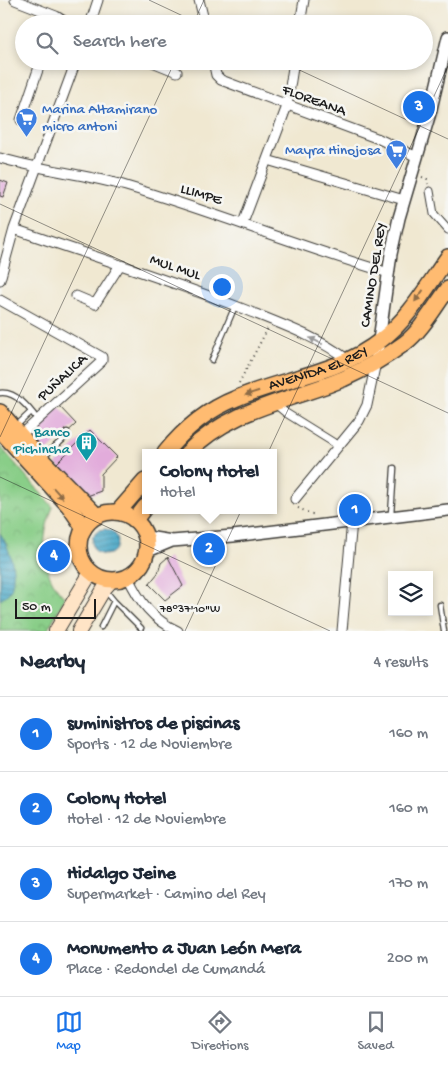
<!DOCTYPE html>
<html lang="en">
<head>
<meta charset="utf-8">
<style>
  :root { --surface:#fff; --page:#f2f2f3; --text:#1f2937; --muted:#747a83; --line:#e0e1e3; --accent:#1a73e8 }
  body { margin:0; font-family:"Gochi Hand",sans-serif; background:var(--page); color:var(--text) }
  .controls { position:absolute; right:15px; bottom:15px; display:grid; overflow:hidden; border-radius:0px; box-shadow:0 2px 8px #0003 }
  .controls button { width:45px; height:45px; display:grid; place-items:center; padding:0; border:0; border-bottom:1px solid var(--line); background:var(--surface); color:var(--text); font:25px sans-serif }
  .scale { position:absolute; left:15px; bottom:12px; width:81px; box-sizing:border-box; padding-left:5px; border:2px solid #1c1c1c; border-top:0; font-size:14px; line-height:18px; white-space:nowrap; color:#1c1c1c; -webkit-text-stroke:4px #f6f6f2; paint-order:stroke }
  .you { position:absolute; left:221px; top:286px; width:18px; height:18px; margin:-12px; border:4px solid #fff; border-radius:50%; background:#1a73e8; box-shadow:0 0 0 8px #1a73e833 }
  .badge { display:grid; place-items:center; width:32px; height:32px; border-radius:50%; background:var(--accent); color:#fff; font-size:16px; font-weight:700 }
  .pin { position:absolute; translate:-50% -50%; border:2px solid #fff; box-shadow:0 1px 5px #0006 }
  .popup { position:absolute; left:142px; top:449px; width:135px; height:65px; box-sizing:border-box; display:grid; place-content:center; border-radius:0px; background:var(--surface); filter:drop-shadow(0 1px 4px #0005); font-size:16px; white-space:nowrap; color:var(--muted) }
  .popup b { font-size:19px; color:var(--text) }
  .popup::after { content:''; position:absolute; left:50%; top:100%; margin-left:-10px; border:10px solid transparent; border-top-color:var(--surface) }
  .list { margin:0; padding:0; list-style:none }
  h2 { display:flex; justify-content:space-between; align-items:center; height:65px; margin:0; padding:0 20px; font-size:21px }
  h2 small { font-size:16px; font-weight:400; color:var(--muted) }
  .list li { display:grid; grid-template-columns:32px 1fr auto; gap:15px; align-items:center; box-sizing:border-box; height:75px; padding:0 20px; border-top:1px solid var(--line) }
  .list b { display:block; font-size:19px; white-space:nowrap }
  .list p { margin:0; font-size:16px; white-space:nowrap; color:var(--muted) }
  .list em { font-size:16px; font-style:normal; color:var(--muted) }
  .icon { flex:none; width:28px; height:28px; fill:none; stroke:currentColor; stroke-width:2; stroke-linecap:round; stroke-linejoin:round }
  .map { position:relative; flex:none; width:448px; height:631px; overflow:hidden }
  .search { position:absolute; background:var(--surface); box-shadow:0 2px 8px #0003; left:15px; right:15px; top:15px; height:55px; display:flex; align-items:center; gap:12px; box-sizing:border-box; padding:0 18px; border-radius:28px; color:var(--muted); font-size:19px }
  .sheet { height:365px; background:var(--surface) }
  nav { display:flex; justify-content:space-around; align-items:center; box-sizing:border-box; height:70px; border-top:1px solid var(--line); background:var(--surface); font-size:14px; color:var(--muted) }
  nav a { display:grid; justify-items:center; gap:2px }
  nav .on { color:var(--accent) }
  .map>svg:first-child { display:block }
  .park { fill:url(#park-crowns); stroke:#527552 }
  .water { fill:url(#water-rules); stroke:#326272 }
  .building { fill:#e2acdb }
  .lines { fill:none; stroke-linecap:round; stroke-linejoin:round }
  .service-casing { stroke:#3c3b37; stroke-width:7 }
  .pedestrian-casing { stroke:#3c3b37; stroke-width:9 }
  .minor-casing { stroke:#3c3b37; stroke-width:11 }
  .tertiary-casing { stroke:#3c3b37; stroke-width:14 }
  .secondary-casing { stroke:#3c3b37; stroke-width:16 }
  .primary-casing { stroke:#3c3b37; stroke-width:18 }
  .path { stroke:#3c3b37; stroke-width:2; stroke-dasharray:1 4; stroke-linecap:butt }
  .service { stroke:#fff; stroke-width:4.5 }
  .pedestrian { stroke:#fff; stroke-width:7 }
  .minor { stroke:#fff; stroke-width:9 }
  .tertiary { stroke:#fff; stroke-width:11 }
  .secondary { stroke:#ffe4c6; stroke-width:14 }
  .primary { stroke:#ffbb71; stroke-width:15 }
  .oneway { fill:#8e6c46 }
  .oneway2 { fill:#999 }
  .ticks { fill:none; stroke:#1c1c1c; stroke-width:1; stroke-opacity:0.45 }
  .labels { text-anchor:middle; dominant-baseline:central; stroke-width:5; stroke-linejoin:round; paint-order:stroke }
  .street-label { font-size:15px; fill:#1c1c1c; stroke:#f6f6f2 }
  .shop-label { font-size:15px; fill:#366cbe; stroke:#f6f6f2; text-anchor:start }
  .culture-label { font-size:15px; fill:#0d838f; stroke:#f6f6f2; text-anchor:end }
  .ticks-label { font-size:12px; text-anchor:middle; fill:#1c1c1c; stroke:#f6f6f2; stroke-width:5; stroke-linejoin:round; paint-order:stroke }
</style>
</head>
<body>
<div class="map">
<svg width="448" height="631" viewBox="0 0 448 631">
  <defs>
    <pattern id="park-crowns" width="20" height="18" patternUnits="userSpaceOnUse" patternTransform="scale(1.25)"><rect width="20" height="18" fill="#89ce88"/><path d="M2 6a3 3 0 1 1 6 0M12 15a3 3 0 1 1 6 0" fill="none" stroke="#76b075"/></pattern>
    <pattern id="water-rules" width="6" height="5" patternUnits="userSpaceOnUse" patternTransform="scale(1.25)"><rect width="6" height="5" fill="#48a7c7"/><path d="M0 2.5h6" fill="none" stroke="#3b87a1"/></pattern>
  </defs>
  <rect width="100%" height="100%" fill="#f6f6f2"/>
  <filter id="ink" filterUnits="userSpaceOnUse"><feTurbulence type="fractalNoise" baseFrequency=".02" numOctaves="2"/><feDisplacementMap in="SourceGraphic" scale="10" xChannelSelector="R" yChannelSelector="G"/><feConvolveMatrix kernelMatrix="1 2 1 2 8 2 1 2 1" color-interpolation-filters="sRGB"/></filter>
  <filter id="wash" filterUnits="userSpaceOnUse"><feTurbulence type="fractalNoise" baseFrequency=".0096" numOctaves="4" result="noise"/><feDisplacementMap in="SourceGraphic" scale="20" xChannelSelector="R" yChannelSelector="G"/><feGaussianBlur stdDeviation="1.12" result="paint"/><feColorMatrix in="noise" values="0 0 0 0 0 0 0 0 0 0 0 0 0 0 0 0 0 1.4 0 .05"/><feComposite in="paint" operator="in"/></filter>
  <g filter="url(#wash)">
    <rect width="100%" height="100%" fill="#f0e8d1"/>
    <path class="park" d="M0 446 53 507C40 538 40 573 65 598L47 631H0Z"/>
    <path class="water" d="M92 542a13 13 0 1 1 26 0a13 13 0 1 1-26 0Z
      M0 533C10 548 17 572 11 589 9 594 4 597 0 600Z"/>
    <g id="blocks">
      <path class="building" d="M0 180 8 183 3 197 0 196Z
        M59 406 76 424 45 453 28 435Z
        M90 430 117 457 101 474V491L87 496 56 464Z
        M168 557 183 586 165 600 149 584 158 573 161 563Z"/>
    </g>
  </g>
  <g filter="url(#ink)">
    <use href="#blocks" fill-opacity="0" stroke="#3c3b37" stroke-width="1"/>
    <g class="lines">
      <defs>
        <path id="service" d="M212 360 235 306
          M0 393C16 391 29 408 38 420
          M16 426 31 412
          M43 457 67 436V432
          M391 515 394 468
          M114 601 141 628
          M440 605 444 631
          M101 627 114 601 105 590"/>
        <path id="pedestrian" d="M430 191 434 214 448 230
          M274 403 286 413 339 446"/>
        <path id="minor" d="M15 0 56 16 69 24
          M199 0 205 24
          M90 24 98 0
          M300 24 304 0
          M150 61 177 72
          M213 61 216 75 221 80 379 139 417 157
          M21 120 41 61
          M0 158C41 170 85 174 126 186 215 212 300 247 389 273
          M267 160 404 200
          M243 223 287 106 294 61
          M14 229C92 256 170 280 246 310 281 324 318 337 348 360
          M0 280 14 229 76 61
          M76 296 95 304 120 265
          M0 300 102 357V361L20 436
          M295 499 359 421 367 405 376 362
          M128 577C139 601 153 620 178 631
          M342 631 352 521"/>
        <path id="tertiary" d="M376 362 391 254 399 218 430 113 448 37
          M147 537 172 541 233 536 448 510
          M148 551 172 541"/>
        <path id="secondary" d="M56 631 87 579 93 574
          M79 631 104 589 111 581"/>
        <g id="primary">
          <path d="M0 412 41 459 97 516"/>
          <path d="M0 430 69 506 84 528"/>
          <path id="s1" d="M165 453C184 429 209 409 237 398 284 378 340 373 381 340 409 319 428 285 448 257"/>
          <path d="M187 453C229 409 289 401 343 379 365 369 386 357 405 343 422 330 435 306 448 289"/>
          <circle cx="113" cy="546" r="34"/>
          <path d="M118 512 145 481"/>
          <path d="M135 520 145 507"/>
        </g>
      </defs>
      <use href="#service" class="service-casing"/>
      <use href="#pedestrian" class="pedestrian-casing"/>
      <use href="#minor" class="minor-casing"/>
      <use href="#tertiary" class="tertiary-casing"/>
      <use href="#secondary" class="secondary-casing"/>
      <use href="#primary" class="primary-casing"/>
      <path class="path" d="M422 177 427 179 428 184
        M239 383 268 328
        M298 508 314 515"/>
      <use href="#service" class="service"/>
      <use href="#pedestrian" class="pedestrian"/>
      <use href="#minor" class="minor"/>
      <use href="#tertiary" class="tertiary"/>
      <use href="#secondary" class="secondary"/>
      <use href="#primary" class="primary"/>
    </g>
    <defs><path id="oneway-solid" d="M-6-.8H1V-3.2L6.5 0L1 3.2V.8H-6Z" transform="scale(1.25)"/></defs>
    <g class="oneway">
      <use href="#oneway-solid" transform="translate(419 296) rotate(126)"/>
      <use href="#oneway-solid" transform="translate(252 393) rotate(162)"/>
      <use href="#oneway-solid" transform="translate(58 493) rotate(48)"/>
    </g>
    <use class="oneway2" href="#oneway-solid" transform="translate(316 341) rotate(-154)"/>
  </g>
  <path class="ticks" d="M149 0 200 24M193 24 204 0M280 61 448 139M0 204 448 413M0 437 175 61M0 477 330 631M185 631 448 66"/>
  <defs>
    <symbol id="supermarket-pin" viewBox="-11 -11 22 30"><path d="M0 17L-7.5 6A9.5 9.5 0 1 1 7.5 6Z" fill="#3f7fe0" stroke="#f6f6f2"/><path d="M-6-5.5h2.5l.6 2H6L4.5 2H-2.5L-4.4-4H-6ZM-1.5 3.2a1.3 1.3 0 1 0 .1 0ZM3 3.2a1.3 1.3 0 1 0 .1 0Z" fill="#fff"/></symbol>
    <symbol id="building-pin" viewBox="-11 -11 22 30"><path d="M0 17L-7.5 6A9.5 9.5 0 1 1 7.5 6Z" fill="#0f9aa8" stroke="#f6f6f2"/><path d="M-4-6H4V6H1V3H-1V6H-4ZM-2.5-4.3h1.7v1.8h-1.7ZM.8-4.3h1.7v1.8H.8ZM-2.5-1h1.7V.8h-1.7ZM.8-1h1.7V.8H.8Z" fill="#fff"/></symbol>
  </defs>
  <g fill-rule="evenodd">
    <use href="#supermarket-pin" x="14" y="106" width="25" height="34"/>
    <use href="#supermarket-pin" x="384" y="138" width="25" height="34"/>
    <use href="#building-pin" x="74" y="430" width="25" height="34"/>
  </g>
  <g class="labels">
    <g class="street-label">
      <text transform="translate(314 101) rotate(20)">FLOREANA</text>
      <text transform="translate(201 195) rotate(17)">LLIMPE</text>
      <text transform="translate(175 268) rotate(19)">MUL MUL</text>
      <text transform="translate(374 275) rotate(-81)">CAMINO DEL REY</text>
      <text stroke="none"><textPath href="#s1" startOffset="178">AVENIDA EL REY</textPath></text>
      <text transform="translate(63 378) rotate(-43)">PUÑALICA</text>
    </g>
    <g class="shop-label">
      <text x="42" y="110">Marina Altamirano<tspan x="42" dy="17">micro antoni</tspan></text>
      <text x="381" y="151" text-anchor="end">Mayra Hinojosa</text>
    </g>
    <g class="culture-label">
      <text x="70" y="433">Banco<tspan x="70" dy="17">Pichincha</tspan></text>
    </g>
  </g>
  <g class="ticks-label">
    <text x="190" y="612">78°37'10"W</text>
  </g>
</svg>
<div class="controls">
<button><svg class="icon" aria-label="layers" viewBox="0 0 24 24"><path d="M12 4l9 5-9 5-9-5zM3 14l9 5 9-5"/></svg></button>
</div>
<div class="scale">50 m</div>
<div class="you"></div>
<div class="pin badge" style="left:355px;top:510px">1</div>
<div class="pin badge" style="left:209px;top:549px">2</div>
<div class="popup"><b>Colony Hotel</b>Hotel</div>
<div class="pin badge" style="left:419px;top:107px">3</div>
<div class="pin badge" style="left:54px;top:556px">4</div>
<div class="search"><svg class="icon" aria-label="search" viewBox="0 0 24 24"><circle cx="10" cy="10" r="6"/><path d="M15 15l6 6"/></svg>Search here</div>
</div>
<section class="sheet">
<h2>Nearby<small>4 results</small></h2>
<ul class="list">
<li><span class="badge">1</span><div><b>suministros de piscinas</b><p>Sports · 12 de Noviembre</p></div><em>160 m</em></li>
<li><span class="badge">2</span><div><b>Colony Hotel</b><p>Hotel · 12 de Noviembre</p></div><em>160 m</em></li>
<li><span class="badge">3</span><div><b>Hidalgo Jeine</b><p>Supermarket · Camino del Rey</p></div><em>170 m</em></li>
<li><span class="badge">4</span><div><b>Monumento a Juan León Mera</b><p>Place · Redondel de Cumandá</p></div><em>200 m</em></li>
</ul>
</section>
<nav>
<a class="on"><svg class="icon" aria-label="map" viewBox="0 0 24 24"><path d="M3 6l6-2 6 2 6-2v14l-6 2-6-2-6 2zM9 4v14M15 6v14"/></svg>Map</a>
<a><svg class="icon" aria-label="directions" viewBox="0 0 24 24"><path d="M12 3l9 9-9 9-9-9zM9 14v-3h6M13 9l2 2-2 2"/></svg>Directions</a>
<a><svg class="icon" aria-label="saved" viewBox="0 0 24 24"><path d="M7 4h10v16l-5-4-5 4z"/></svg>Saved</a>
</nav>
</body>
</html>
